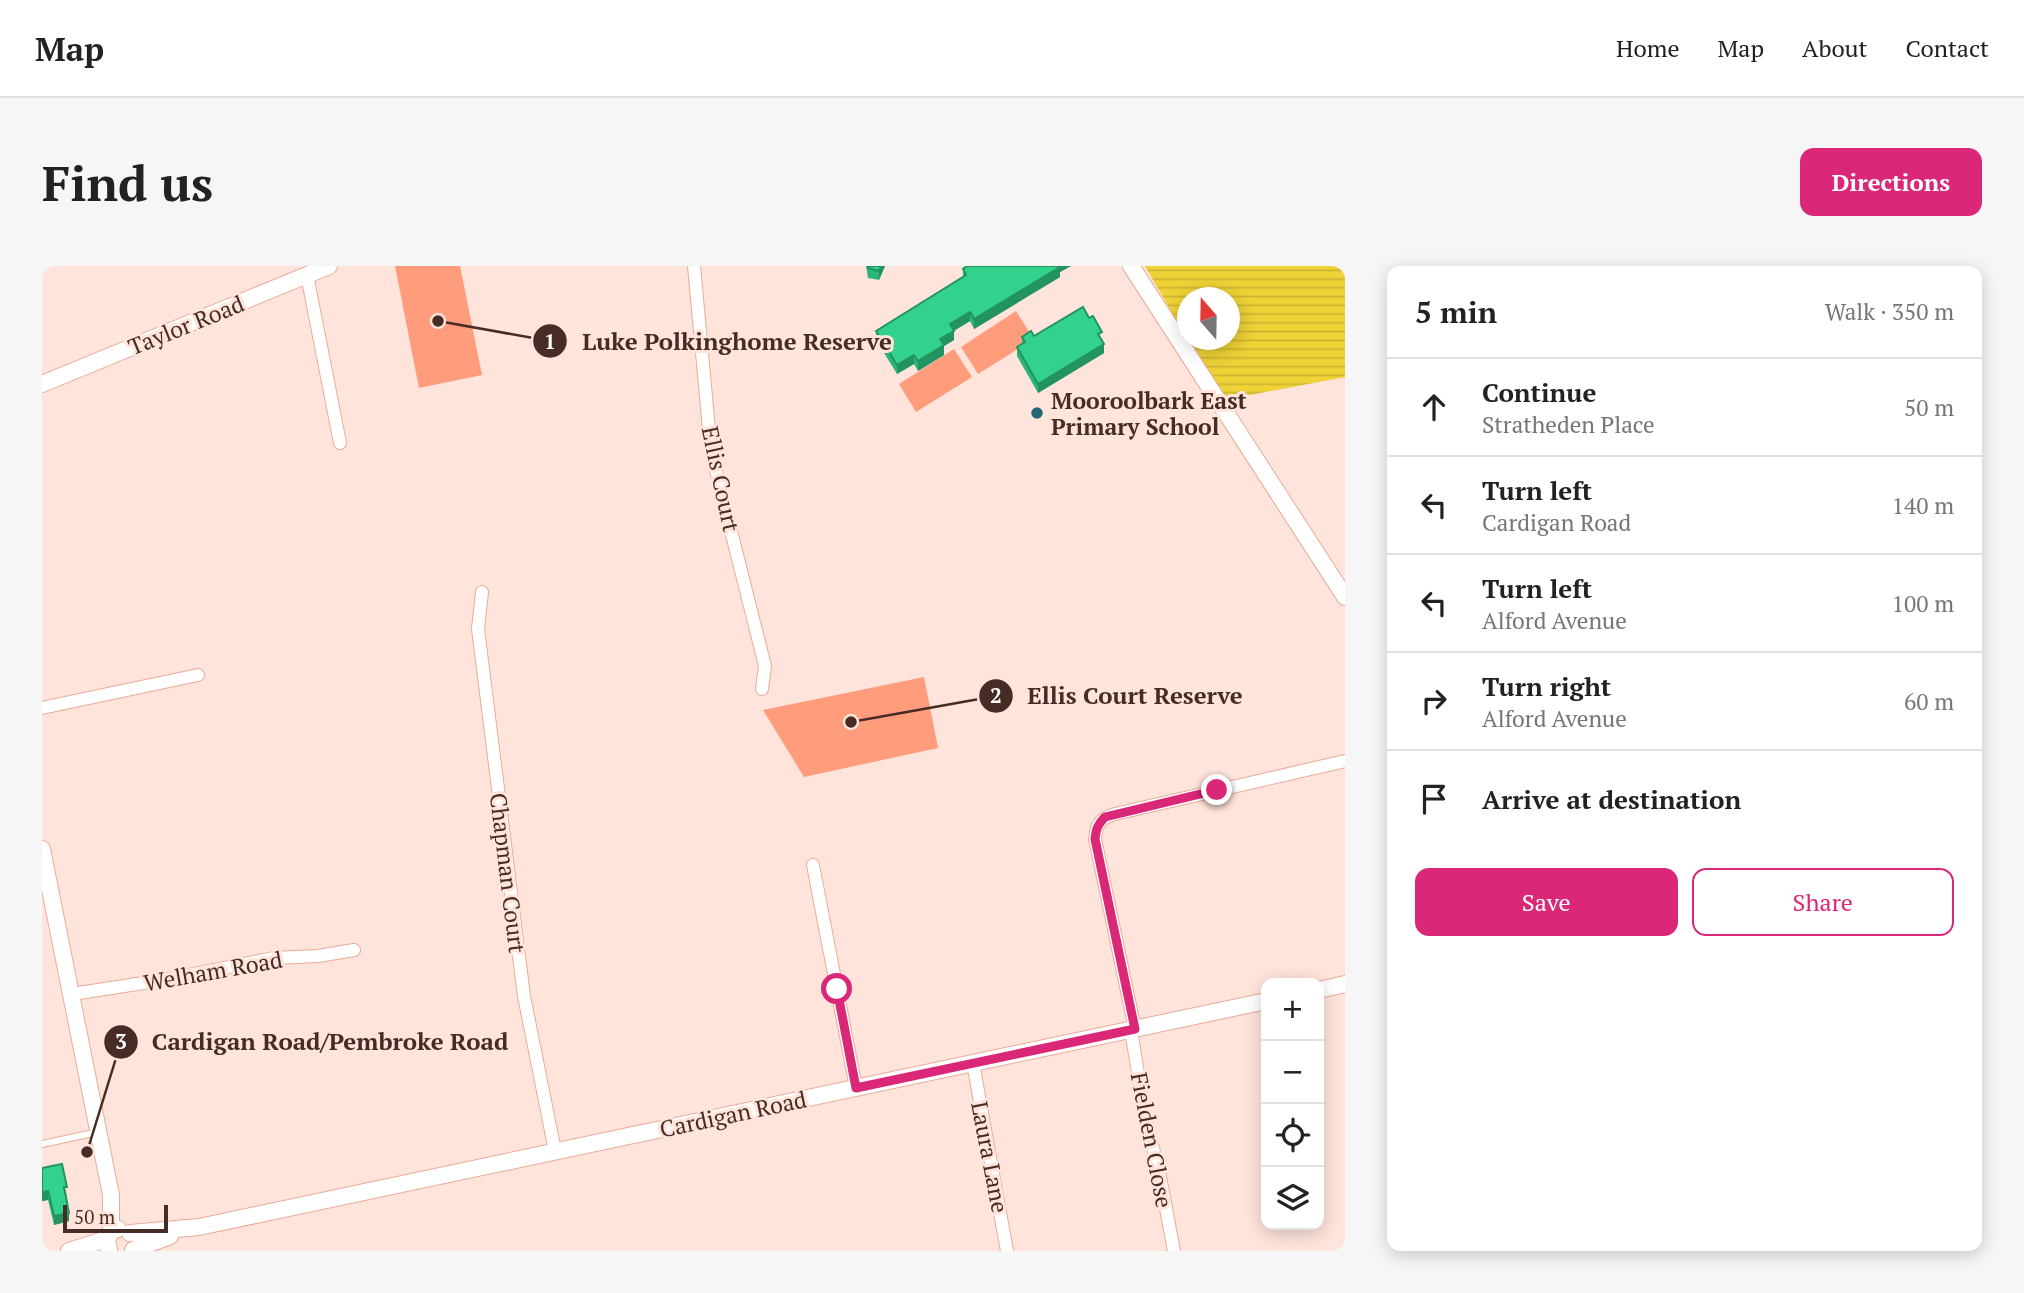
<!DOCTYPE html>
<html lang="en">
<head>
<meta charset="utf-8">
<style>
  :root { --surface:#fff; --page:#f6f6f6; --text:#222; --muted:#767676; --line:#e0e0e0; --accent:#db2777 }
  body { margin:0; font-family:"PT Serif",serif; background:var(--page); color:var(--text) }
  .controls { position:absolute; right:21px; bottom:21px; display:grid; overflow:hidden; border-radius:14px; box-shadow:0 4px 18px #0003 }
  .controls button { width:63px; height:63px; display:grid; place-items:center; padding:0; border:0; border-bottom:2px solid var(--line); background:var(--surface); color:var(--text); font:35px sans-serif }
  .compass { position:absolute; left:1135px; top:21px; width:63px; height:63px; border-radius:50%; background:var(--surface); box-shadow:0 4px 18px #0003; rotate:340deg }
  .scale { position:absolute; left:21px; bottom:18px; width:105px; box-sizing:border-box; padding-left:7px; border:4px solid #462c24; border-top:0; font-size:19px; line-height:24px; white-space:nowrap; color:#462c24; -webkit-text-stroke:5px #ffe4db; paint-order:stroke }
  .stop { position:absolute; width:21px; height:21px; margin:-16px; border:5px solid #db2777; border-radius:50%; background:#fff }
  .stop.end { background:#db2777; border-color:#fff; box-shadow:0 2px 7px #0008 }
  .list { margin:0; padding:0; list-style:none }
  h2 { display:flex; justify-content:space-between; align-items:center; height:91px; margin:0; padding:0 28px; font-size:30px }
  h2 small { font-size:23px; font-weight:400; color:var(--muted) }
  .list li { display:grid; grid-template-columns:46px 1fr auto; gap:21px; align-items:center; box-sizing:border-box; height:98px; padding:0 28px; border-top:2px solid var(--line) }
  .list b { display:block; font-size:26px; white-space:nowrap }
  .list p { margin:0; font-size:23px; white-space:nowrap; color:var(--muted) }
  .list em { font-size:23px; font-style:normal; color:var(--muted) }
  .actions { display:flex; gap:14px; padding:21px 28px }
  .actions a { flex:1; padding:16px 0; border:2px solid var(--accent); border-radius:14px; text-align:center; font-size:24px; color:var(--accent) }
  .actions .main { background:var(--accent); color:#fff }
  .icon { flex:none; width:38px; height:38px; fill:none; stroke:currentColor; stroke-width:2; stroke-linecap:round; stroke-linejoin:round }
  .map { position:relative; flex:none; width:1303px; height:985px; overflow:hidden; border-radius:14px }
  header { display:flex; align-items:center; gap:42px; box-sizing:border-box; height:98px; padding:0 35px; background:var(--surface); border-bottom:2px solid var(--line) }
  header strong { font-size:33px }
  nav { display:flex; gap:38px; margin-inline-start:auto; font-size:24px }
  .intro { display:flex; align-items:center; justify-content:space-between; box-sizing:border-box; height:168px; padding:0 42px }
  h1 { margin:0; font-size:49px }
  .button { padding:18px 32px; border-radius:14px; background:var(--accent); color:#fff; font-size:24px; font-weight:700 }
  main { display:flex; gap:42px; padding:0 42px }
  aside { flex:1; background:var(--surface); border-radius:14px; box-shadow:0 4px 18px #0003 }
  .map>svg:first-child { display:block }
  .park { fill:#ff9c7c }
  .water { fill:url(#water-rules) }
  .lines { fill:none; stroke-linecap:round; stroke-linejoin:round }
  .service-casing { stroke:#ebab96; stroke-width:8 }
  .minor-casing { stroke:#ebab96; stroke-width:14 }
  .tertiary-casing { stroke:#ebab96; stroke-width:18 }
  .service { stroke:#fff; stroke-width:6 }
  .minor { stroke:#fff; stroke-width:12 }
  .tertiary { stroke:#fff; stroke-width:16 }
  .wall { fill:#2bb578 }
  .shaded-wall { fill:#239362 }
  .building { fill:#32d28c; stroke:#239362; stroke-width:2 }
  .route { stroke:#db2777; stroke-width:9 }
  .poi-dot { fill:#236779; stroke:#ffe4db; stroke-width:2.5 }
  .labels { text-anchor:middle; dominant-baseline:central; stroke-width:6; stroke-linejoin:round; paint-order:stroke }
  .street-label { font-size:23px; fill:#462c24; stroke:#ffe4db }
  .poi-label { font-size:23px; font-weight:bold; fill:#462c24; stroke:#ffe4db; text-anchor:start }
  .leader { fill:none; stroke:#462c24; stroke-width:2.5 }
  .callout-dot { fill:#462c24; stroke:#ffe4db; stroke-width:2.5 }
  .mark-label { font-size:21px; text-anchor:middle; font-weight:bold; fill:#fff }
  .callout-label { font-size:24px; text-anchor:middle; font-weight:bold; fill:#462c24; stroke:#ffe4db; stroke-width:6; stroke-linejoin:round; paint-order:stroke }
</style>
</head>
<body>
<header>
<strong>Map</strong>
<nav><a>Home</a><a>Map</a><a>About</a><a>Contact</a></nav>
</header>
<div class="intro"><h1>Find us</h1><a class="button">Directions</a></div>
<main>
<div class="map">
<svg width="1303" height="985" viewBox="0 0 1303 985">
  <defs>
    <pattern id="water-rules" width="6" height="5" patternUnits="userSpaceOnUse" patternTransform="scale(1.75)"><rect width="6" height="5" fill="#eed236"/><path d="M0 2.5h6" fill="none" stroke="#cdb430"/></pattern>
  </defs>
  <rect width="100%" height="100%" fill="#ffe4db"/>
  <path class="park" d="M353 0H418L440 109 377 122Z
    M974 45 992 73 936 108 919 81Z
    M912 83 930 111 874 146 857 118Z
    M882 411 896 482 762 511 721 444Z"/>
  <path class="water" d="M1103 0H1303V111L1181 134 1146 74H1188V32H1146L1145 73Z"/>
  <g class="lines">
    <defs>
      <path id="service" d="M0 878 56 866"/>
      <path id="minor" d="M652 0 669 185 723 400 720 423
        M265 9 298 177
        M440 326 436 363 482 730 513 885
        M0 442 156 409
        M771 599 814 822
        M30 728 121 714 232 692 276 690 312 684
        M1093 763 1053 573C1054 558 1059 552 1073 548L1303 495
        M1089 764 1103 851 1117 905 1132 985
        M931 797 965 985"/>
      <path id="tertiary" d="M1089 0 1303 331
        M0 118 287 0
        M0 583 69 929V967
        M1277 724 1303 718
        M88 967 157 961 1224 735
        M91 984 128 970
        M27 985 65 973
        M67 985 65 973 70 965 76 963"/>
    </defs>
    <use href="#service" class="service-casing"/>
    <use href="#minor" class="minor-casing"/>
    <use href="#tertiary" class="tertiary-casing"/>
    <use href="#service" class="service"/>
    <use href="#minor" class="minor"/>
    <use href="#tertiary" class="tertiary"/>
  </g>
  <path class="wall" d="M824 0H843L837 14 826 12Z
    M925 0H1029L1018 6V11L932 63 928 55 912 65V74L902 80V89L876 105 872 98 855 108 834 74V65L921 11V3Z
    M980 71 1060 74 1062 87 996 127 975 90V81L980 78Z
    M0 902 25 929 24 930 27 955 12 959 6 934 0 935Z"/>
  <path class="shaded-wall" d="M839 0H843L837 14V5Z
    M1018 0H1029L1018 6Z
    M1018 1V11L932 63V53Z
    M928 46V55L908 67V58Z
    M912 65V74L902 80V89L876 105V95L898 73Z
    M1062 78V87L996 127V118Z
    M872 89V98L855 108V99Z
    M6 925V934L0 935V926Z
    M27 947V955L12 959V950Z"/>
  <path class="building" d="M826 0H839L837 5 826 2Z
    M925 0H1018V1L932 53 928 46 908 58 912 65 898 73 902 79 876 95 872 89 855 99 834 65 924 9 921 3Z
    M1041 41 1047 52 1051 50 1060 66 1056 68 1062 78 996 118 975 81 983 76 980 71 989 65 992 70Z
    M20 898 25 921H22L27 947 12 950 6 925 0 926V902Z"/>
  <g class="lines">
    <path class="route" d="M795 723 814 822 1093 763 1053 573C1054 563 1056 558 1063 551L1175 524"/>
  </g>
  <circle class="poi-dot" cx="995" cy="147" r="7"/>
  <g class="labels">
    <g class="street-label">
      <text transform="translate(144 59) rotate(-22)">Taylor Road</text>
      <text transform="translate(679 213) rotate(78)">Ellis Court</text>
      <text transform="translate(466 607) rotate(83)">Chapman Court</text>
      <text transform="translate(171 705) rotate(-10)">Welham Road</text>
      <text transform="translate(691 848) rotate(-12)">Cardigan Road</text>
      <text transform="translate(1110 874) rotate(79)">Fielden Close</text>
      <text transform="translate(948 891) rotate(79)">Laura Lane</text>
    </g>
    <g class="poi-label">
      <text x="1009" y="134">Mooroolbark East<tspan x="1009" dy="26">Primary School</tspan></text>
    </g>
  </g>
  <path class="leader" d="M396 55L508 75M809 456L954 430M45 886L79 776"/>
  <g class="callout-dot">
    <circle cx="396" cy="55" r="7"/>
    <circle cx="809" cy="456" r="7"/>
    <circle cx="45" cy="886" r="7"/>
    <circle cx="508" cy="75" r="18"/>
    <circle cx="954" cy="430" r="18"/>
    <circle cx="79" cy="776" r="18"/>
  </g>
  <g class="mark-label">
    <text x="508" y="83">1</text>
    <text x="954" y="437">2</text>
    <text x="79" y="783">3</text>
  </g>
  <g class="callout-label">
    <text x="695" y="84">Luke Polkinghome Reserve</text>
    <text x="1093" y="438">Ellis Court Reserve</text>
    <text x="288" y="784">Cardigan Road/Pembroke Road</text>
  </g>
</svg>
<div class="controls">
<button>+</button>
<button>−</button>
<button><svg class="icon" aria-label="locate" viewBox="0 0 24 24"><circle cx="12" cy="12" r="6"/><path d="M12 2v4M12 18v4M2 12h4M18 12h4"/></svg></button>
<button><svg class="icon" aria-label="layers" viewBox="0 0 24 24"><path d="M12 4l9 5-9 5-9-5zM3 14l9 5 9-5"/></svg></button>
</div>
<svg class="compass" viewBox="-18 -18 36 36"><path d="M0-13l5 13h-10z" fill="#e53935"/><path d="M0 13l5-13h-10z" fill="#767676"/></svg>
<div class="scale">50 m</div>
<div class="stop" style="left:795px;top:723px"></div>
<div class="stop end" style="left:1175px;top:524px"></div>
</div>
<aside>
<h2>5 min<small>Walk · 350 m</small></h2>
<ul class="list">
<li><svg class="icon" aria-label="ahead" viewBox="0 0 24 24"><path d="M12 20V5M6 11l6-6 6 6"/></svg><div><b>Continue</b><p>Stratheden Place</p></div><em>50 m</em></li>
<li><svg class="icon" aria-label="left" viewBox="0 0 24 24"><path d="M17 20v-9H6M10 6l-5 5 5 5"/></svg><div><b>Turn left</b><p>Cardigan Road</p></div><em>140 m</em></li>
<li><svg class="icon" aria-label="left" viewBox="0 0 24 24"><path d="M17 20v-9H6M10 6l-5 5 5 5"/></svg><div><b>Turn left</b><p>Alford Avenue</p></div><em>100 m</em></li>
<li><svg class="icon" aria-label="right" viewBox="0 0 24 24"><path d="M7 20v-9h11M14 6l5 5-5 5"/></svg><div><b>Turn right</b><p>Alford Avenue</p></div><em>60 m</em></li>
<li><svg class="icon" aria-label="arrive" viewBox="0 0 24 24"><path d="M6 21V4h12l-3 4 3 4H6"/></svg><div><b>Arrive at destination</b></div></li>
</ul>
<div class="actions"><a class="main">Save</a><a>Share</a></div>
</aside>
</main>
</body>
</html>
